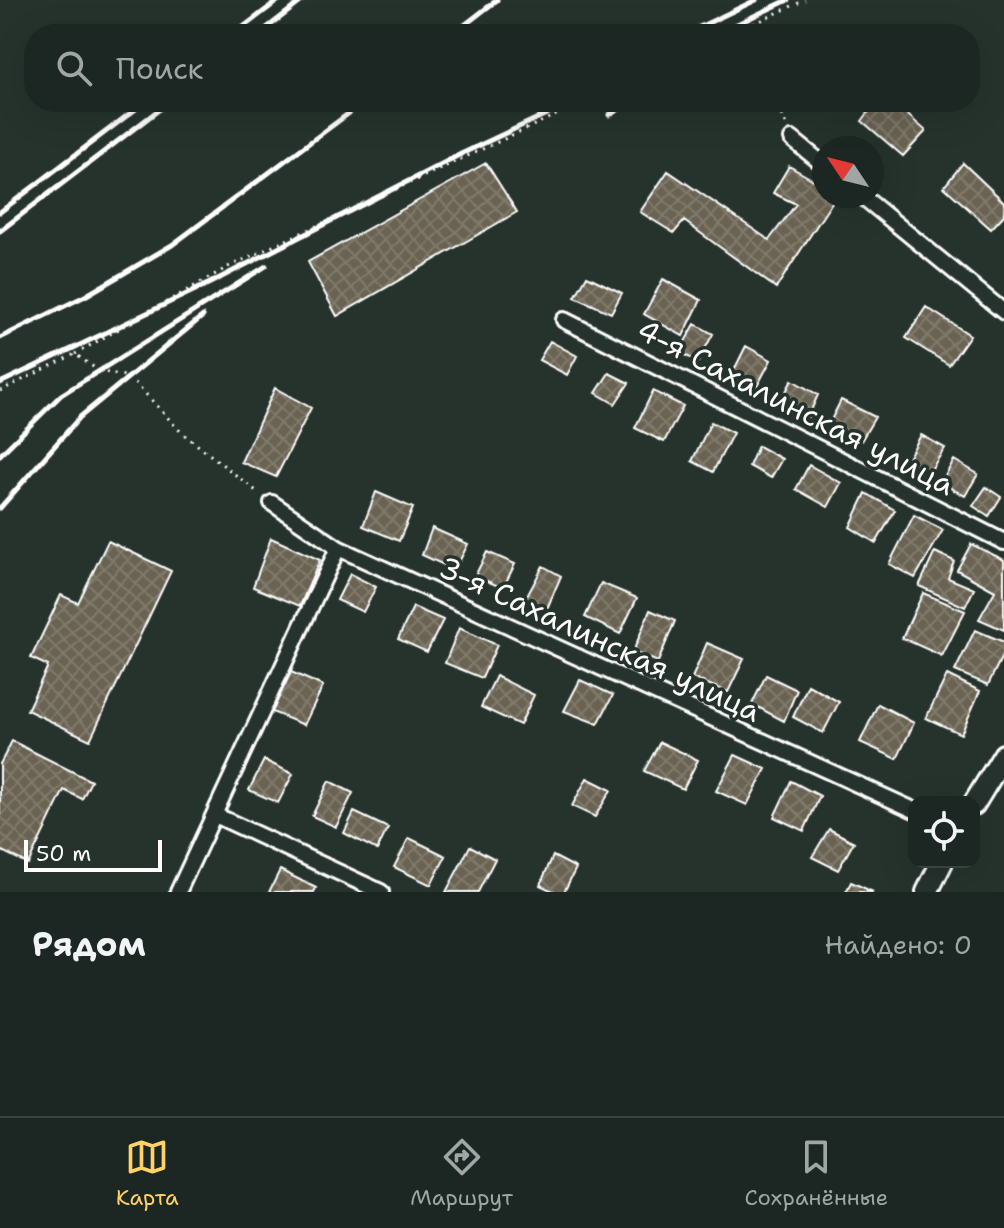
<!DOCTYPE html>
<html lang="ru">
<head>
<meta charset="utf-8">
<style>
  :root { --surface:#1c2622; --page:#29322f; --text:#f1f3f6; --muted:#a0a5a5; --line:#3a4340; --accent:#ffd166 }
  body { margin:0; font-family:"Shantell Sans",sans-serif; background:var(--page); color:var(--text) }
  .controls { position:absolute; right:24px; bottom:24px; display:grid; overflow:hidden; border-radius:16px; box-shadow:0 8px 32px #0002 }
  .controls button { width:72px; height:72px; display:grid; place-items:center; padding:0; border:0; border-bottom:2px solid var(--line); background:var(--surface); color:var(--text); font:40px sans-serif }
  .compass { position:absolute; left:812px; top:136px; width:72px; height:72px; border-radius:50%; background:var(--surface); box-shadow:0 8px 32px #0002; rotate:305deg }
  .scale { position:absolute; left:24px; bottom:20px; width:138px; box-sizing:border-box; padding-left:8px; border:4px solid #fff; border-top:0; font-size:22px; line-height:28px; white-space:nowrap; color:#fff; -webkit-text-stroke:6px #26332d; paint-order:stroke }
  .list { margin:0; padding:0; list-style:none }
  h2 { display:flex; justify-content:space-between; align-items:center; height:104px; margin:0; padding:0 32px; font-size:34px }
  h2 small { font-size:26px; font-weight:400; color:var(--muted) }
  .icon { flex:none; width:44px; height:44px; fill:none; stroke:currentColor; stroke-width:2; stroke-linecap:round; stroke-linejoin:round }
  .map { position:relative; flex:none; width:1004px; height:892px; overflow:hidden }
  .search { position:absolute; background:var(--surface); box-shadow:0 8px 32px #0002; left:24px; right:24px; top:24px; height:88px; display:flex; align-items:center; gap:20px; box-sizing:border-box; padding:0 28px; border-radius:32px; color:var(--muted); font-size:30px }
  .sheet { height:224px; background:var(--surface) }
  nav { display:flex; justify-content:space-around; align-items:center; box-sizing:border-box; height:112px; border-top:2px solid var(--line); background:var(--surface); font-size:22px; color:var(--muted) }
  nav a { display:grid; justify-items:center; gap:4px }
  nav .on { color:var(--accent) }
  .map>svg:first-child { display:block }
  .building { fill:url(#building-cross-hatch); stroke:#fff; stroke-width:2 }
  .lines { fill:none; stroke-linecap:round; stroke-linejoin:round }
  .street-casing { stroke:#fff; stroke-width:20 }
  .secondary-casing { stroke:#fff; stroke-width:26 }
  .path { stroke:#fff; stroke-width:3; stroke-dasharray:2 6; stroke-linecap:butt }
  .street { stroke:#26332d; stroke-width:14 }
  .secondary { stroke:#26332d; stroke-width:20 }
  .rail { stroke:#fff; stroke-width:5 }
  .labels { text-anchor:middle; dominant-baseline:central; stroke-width:7; stroke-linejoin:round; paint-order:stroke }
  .street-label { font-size:30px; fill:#fff; stroke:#26332d }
</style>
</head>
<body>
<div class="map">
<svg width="1004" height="892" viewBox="0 0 1004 892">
  <defs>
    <pattern id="building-cross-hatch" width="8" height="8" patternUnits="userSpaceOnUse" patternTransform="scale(2)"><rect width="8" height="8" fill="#6a6352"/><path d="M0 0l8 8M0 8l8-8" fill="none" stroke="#807a6c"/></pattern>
  </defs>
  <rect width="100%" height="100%" fill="#26332d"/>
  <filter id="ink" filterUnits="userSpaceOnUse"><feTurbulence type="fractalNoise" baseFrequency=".0125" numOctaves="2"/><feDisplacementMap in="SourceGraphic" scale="16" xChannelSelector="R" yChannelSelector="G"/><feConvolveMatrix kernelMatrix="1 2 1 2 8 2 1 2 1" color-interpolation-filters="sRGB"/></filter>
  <g filter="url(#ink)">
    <path class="building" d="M876 102H893L926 131 903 156 862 121Z
      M486 163 517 212 337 316 308 262Z
      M963 163 1004 202V215L991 229 944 187Z
      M789 166 824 186V196H836L776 288 684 221 674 233 640 212 668 171 769 240 796 204 773 193Z
      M587 276 622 293 611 313 575 297Z
      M663 279 701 300 683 336 644 314Z
      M926 307 970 335 949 365 906 338Z
      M695 324 713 334 698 362 679 352Z
      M550 341 577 356 567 375 539 360Z
      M746 346 771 360 755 390 731 376Z
      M609 373 629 383 615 404 596 393Z
      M792 380 818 395 808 417 780 403Z
      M275 388 311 408 276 477 241 462Z
      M653 391 683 406 664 442 635 428Z
      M841 400 875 417 861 441 829 424Z
      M711 422 733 433 713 472 692 461Z
      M921 435 945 448 930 471 907 460Z
      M758 446 782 459 771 478 749 466Z
      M954 460 978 474 965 496 941 483Z
      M809 465 841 483 828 507 796 489Z
      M986 487 1001 497 989 516 973 506Z
      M376 492 413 508 399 541 363 526Z
      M866 493 895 510 876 543 850 527Z
      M914 515 943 530 915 578 889 564Z
      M432 528 468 544 455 570 422 555Z
      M271 538 320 560 300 606 253 587Z
      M108 541 171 571 90 740 27 710 48 666 31 658 61 595 78 603Z
      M971 544 1004 560V630L979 619 995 591 957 570Z
      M487 552 515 564 503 588 475 576Z
      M935 552 954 561 948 578 974 589 965 607 919 586Z
      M543 566 561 576 546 611 525 600Z
      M350 574 376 587 363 612 337 600Z
      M601 583 637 598 620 634 585 617Z
      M923 593 965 611 942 656 902 638Z
      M413 607 443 620 427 652 398 639Z
      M650 610 675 621 658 662 633 652Z
      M459 628 497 645 482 678 445 663Z
      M975 630 1004 642V652L988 685 955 671Z
      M707 643 744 659 728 692 692 678Z
      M291 672 323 686 304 725 272 712Z
      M766 675 797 690 784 721 752 704Z
      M947 675 980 691 961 734 926 718Z
      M496 676 534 695 520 725 481 707Z
      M580 680 613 695 598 724 564 711Z
      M808 685 839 702 823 733 793 717Z
      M878 704 914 723 897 759 860 742Z
      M12 741 91 781 82 799 64 790 28 864 0 850V764Z
      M660 742 698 760 683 789 644 771Z
      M735 755 766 769 747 805 716 791Z
      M264 760 293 774 278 803 249 790Z
      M587 778 611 790 595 817 572 806Z
      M329 781 353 793 336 827 312 816Z
      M791 781 820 796 804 831 774 817Z
      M354 812 388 828 377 850 344 833Z
      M829 829 854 842 838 870 812 857Z
      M409 838 446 856 431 885 394 867Z
      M470 846 495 859 478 892H446Z
      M553 856 576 868 564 892H555L540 885Z
      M280 870 316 888 314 892H269Z
      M851 882 873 892H846Z"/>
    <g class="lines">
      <defs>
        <path id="street" d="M792 139 824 165
          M862 196 1004 312
          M564 320 1004 542
          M272 503 338 548 914 810
          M215 815 381 892
          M178 892 338 548"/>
        <path id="secondary" d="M974 804 1004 755
          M927 892 942 862"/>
      </defs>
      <use href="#street" class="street-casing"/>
      <use href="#secondary" class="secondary-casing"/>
      <path class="path" d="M732 34 805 0
        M773 102 780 109 786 124
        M75 354 228 267 584 102
        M0 391 75 354 99 371 130 377 181 432 260 494"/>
      <use href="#street" class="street"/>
      <use href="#secondary" class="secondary"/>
      <path class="rail" d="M234 34 279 0
        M259 34 303 0
        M453 34 497 0
        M685 34 756 0
        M716 34 788 0
        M609 115 631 102
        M0 212 145 102
        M0 231 169 102
        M0 338 85 296 172 245 364 102
        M0 383 210 283 461 154 572 102
        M0 455 61 395 266 266
        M0 508 80 417 203 316"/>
    </g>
  </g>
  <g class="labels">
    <g class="street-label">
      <text transform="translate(796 407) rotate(27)">4-я Сахалинская улица</text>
      <text transform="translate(600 639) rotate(25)">3-я Сахалинская улица</text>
    </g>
  </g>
</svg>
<div class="controls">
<button><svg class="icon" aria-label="locate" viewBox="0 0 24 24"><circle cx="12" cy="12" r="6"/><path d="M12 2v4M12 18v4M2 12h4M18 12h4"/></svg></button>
</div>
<svg class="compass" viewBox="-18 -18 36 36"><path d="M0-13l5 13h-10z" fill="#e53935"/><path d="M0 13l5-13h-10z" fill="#a0a5a5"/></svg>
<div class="scale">50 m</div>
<div class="search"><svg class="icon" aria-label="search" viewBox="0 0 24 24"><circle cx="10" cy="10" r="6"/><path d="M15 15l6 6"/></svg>Поиск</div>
</div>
<section class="sheet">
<h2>Рядом<small>Найдено: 0</small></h2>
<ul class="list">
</ul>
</section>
<nav>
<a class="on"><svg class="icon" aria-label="map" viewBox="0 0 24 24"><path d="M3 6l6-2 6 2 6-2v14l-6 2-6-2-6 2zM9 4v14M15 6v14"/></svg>Карта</a>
<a><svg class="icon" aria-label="directions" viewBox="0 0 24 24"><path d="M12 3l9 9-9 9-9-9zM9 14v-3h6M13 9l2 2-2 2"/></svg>Маршрут</a>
<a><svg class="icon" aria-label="saved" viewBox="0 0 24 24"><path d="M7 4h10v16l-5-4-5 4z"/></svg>Сохранённые</a>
</nav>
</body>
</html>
